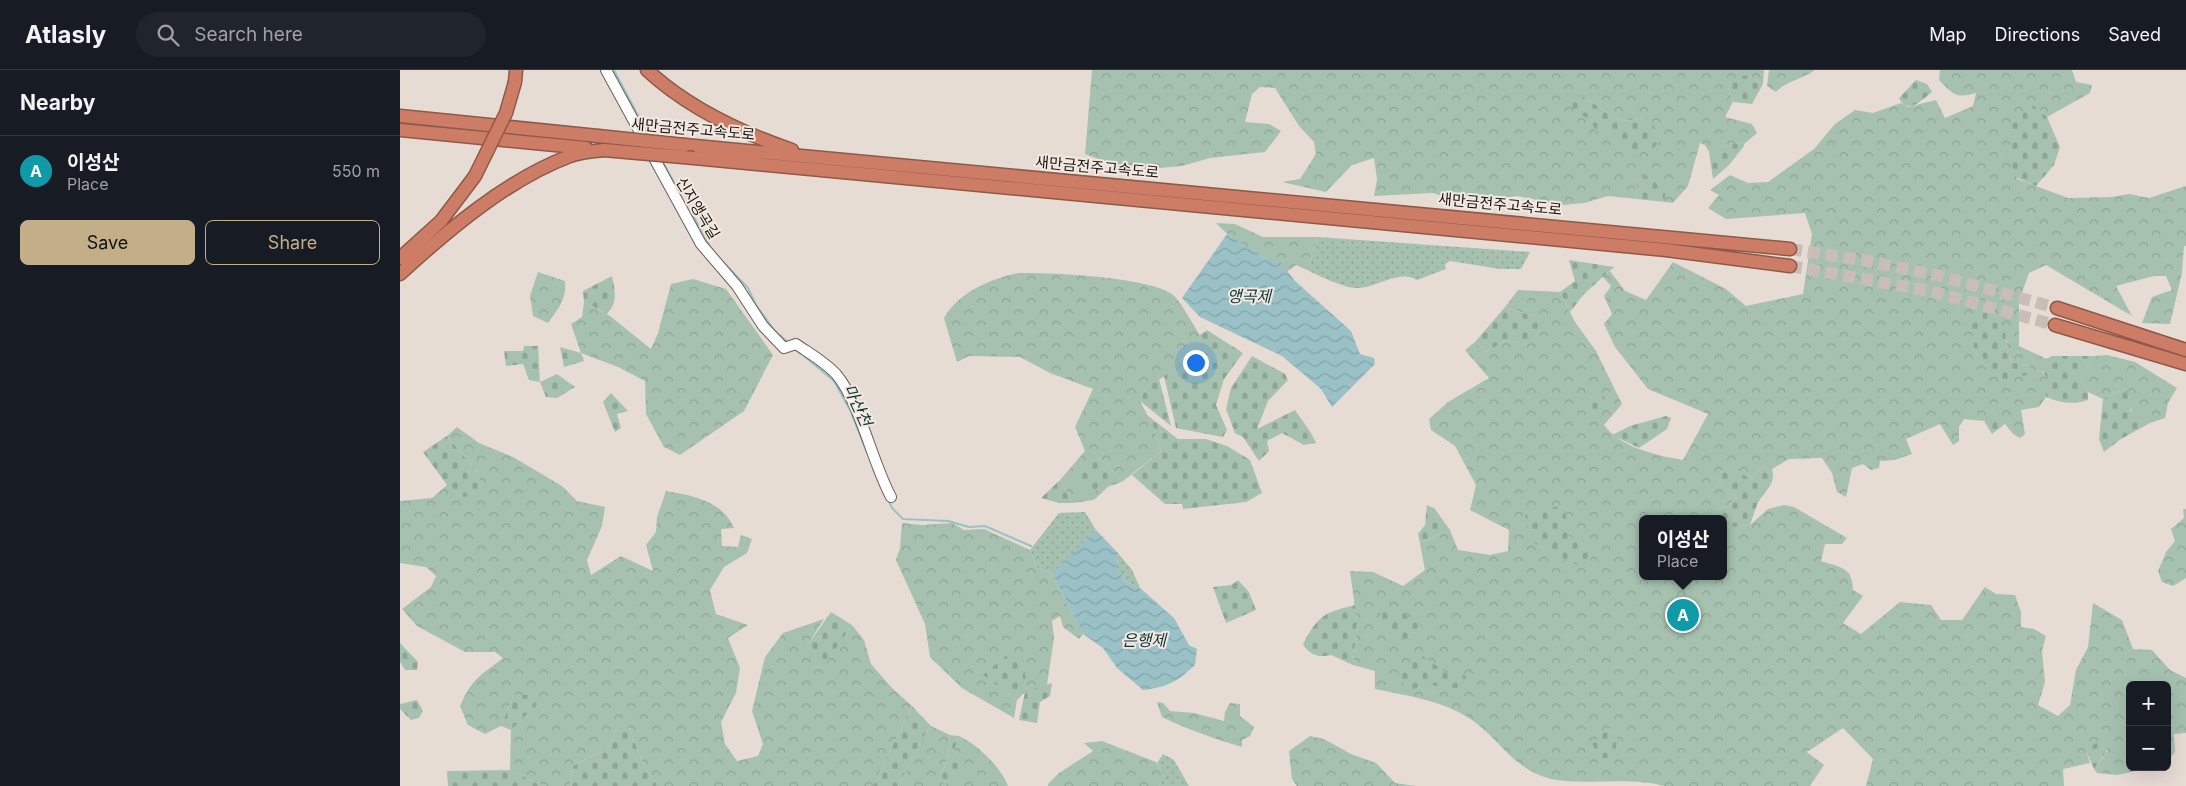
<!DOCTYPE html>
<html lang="en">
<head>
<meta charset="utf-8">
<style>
  :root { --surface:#171b24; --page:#20242c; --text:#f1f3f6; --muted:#9ea1a6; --line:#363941; --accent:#c2af87 }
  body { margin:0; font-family:Inter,"Noto Sans KR",sans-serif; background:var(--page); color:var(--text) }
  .controls { position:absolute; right:15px; bottom:15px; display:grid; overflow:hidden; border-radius:8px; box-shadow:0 5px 20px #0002 }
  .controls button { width:45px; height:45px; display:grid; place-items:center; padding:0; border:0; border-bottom:1px solid var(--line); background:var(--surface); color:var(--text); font:25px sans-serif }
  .you { position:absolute; left:795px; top:292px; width:18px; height:18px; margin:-12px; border:4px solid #fff; border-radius:50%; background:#1a73e8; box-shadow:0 0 0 8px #1a73e833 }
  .badge { display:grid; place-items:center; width:32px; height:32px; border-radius:50%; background:var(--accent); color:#fff; font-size:16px; font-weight:700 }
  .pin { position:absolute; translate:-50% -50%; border:2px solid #fff; box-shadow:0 1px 5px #0006 }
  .popup { position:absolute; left:1239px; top:445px; width:88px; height:65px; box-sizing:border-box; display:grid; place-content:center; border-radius:8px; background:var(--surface); filter:drop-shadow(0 1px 4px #0005); font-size:16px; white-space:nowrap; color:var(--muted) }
  .popup b { font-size:19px; color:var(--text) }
  .popup::after { content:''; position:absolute; left:50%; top:100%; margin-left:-10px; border:10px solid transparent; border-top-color:var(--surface) }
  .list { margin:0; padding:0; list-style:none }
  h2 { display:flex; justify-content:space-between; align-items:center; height:65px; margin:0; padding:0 20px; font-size:21px }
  h2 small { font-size:16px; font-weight:400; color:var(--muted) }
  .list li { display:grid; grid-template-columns:32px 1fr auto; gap:15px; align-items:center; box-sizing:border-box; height:70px; padding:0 20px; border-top:1px solid var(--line) }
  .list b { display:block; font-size:19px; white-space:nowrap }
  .list p { margin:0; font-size:16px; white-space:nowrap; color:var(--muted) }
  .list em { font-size:16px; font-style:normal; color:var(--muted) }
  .actions { display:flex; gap:10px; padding:15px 20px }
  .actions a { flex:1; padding:11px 0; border:1px solid var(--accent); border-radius:8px; text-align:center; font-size:18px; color:var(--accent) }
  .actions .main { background:var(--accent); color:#111 }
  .icon { flex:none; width:28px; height:28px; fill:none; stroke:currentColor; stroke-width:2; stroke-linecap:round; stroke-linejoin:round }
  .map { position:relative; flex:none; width:1786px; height:716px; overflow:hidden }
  header { display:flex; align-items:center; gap:30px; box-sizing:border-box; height:70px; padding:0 25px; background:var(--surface); border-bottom:1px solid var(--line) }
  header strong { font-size:24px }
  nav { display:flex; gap:28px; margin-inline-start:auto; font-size:18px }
  .search { width:350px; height:45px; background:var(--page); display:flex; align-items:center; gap:12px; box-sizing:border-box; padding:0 18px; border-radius:28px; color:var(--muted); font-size:19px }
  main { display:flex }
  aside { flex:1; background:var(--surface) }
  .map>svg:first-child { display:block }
  .green { fill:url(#green-dots) }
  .forest { fill:url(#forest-crowns); fill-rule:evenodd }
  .cemetery { fill:url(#cemetery-stones) }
  .water { fill:url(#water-waves) }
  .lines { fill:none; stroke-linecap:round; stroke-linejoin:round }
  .stream { stroke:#99c1c6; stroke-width:2 }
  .highway-tunnel { stroke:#c8beb7; stroke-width:12; stroke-dasharray:12 6; stroke-linecap:butt }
  .secondary-casing { stroke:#696059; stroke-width:12 }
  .highway-casing { stroke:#8e5949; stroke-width:15 }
  .secondary { stroke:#fff; stroke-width:10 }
  .highway { stroke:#cd7d65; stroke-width:12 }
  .highway-bridge-casing { stroke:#8e5949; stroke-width:15; stroke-linecap:butt }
  .highway-bridge { stroke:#cd7d65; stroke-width:12 }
  .labels { text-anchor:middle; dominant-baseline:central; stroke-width:4; stroke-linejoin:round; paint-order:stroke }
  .street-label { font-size:15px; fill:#1a1614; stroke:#f4e9e1 }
  .water-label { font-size:16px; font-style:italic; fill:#0c3539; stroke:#f4e9e1 }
</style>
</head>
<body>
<header>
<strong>Atlasly</strong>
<div class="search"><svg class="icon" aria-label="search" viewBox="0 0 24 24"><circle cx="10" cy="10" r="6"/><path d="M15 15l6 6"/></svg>Search here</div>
<nav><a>Map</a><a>Directions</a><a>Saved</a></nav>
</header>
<main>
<aside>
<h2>Nearby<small></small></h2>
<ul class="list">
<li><span class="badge" style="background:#0f9aa8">A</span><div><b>이성산</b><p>Place</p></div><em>550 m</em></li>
</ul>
<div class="actions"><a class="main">Save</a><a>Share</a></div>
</aside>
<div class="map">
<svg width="1786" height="716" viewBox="0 0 1786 716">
  <defs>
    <pattern id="green-dots" width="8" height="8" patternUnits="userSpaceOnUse" patternTransform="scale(1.25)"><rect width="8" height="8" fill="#a6c1b0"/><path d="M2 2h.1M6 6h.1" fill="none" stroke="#8ea596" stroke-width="1.8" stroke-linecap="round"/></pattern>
    <pattern id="forest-crowns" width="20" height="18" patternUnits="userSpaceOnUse" patternTransform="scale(1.25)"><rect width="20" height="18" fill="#a6c1b0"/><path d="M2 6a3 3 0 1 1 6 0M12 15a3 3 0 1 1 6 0" fill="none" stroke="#8ea596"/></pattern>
    <pattern id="cemetery-stones" width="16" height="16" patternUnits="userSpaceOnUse" patternTransform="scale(1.25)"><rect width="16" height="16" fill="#a6c1b0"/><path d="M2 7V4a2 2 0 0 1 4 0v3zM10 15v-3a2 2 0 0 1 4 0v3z" fill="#8ea596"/></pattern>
    <pattern id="water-waves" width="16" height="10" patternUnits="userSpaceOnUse" patternTransform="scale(1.25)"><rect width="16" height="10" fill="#99c1c6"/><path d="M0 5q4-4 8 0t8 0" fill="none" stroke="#83a5a9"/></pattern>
  </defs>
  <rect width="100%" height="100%" fill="#e7dcd4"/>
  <path class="green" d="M918 167 1130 182 1121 199H1100L1050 191 1045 194 1046 199 1017 210C999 199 978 217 959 218 945 219 920 206 907 200Z
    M685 442 696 460 655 501 652 503 637 498 630 480 659 443Z
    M718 483 732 500 740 518 726 512 717 498Z
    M763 684 774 690 789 716H759L764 706 757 693Z"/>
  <path class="forest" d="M692 0H1364L1363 14 1348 5 1328 17 1333 32 1325 47 1352 54 1357 63 1344 74 1331 73 1309 82 1305 75 1300 73 1288 116 1273 133 1265 132V123L1236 108 1237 129 1208 126 1184 133 1163 135 1117 126 1065 134 1033 123 974 126 977 109 974 88 952 95 926 122 882 112 900 109 916 84 914 72 899 56 875 18 860 17 852 24 845 52 869 54 881 61 865 82 810 88 782 96 747 99 719 97 685 84ZM1182 26 1221 51 1249 48 1196 61Z
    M1369 0H1415C1403 9 1386 11 1376 22L1367 16Z
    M1540 0H1672L1676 12 1692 15 1690 23 1647 47 1632 34 1614 69 1617 109 1668 128 1712 127 1729 124 1749 128 1786 116V176H1784L1782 203 1770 254 1742 253 1752 227 1772 220 1766 206H1754L1716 216 1732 246 1646 195 1629 203 1619 231V276L1647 289 1642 302 1646 307V327L1639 337 1621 340 1625 364 1620 368 1613 364 1593 339 1584 351 1564 349 1559 357V371L1553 375 1540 354 1506 369 1512 384 1495 390 1480 391 1479 398 1471 400 1463 394 1452 398 1446 427 1437 422 1432 403 1422 388 1389 389 1372 399 1365 395 1349 408 1315 407 1337 428 1327 436 1316 440 1313 449H1243V506H1323V458L1350 455 1368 439 1384 435 1394 437 1447 468 1442 474H1425L1421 491C1441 498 1452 496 1453 520L1463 526 1443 553 1461 564 1500 532 1531 535 1541 550H1562L1585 517 1596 524 1615 525 1621 542V557L1634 559 1646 566 1642 581 1645 612 1638 635 1658 646 1670 635 1676 600 1688 577 1693 533 1722 550 1733 579 1752 580 1770 600 1786 608V663L1774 664 1775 682 1767 692V615H1730V697H1753L1717 705 1697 703 1694 699 1708 680 1686 681 1690 693 1663 699 1664 716H1466L1473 689 1443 658 1407 682 1424 695 1410 716H1264C1228 706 1188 716 1151 709 1113 698 1104 675 1076 653 1048 631 1008 626 975 619V601L953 595 957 553 950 501 973 502 1003 516 1025 500 1020 473 1050 460 1058 480 1090 485 1108 481 1109 460 1070 440 1076 415 1055 376 1031 360 1029 349 1048 332 1089 308 1065 280 1075 272 1087 282 1104 271 1120 273 1136 247 1105 237 1118 220 1160 222 1175 252 1196 281 1222 334 1204 355C1222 378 1255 385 1283 390L1308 344 1248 319 1215 277 1204 254 1212 244 1204 226 1211 216 1203 207 1210 201 1225 221 1246 230 1273 192 1326 219 1346 236 1403 224 1412 164 1405 143 1326 149 1308 138 1319 125 1310 120 1330 105 1348 113 1368 112 1414 79 1435 54 1455 40 1473 43 1501 33 1508 37 1536 30 1545 48 1573 36 1576 23C1555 29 1553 24 1539 10ZM1607 264 1606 280 1612 292 1630 296 1602 310Z
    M816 153 835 154 863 167H918L907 200 896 195 887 202C878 189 874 193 861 186 845 177 829 167 816 153Z
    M138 202 165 211C167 229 158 239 148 253L133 246 130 226Z
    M618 203C648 202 749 207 772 224 781 231 793 255 800 265L796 288 746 317 740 331 754 358 761 381 722 412 699 387 688 423 711 414 694 430 673 433 660 410 685 381 675 357 693 319 650 303 620 287 569 286 557 292 544 248C559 222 590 209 618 203Z
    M293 209 326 219 373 285 344 341 280 385 264 377 246 344 245 311 218 297 181 283 171 254 182 247 184 232 210 246 251 279 258 263 271 214Z
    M1707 285 1735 292 1777 318 1768 333 1765 348 1750 353C1731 342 1730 341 1722 320L1703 329 1688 322 1681 307 1694 286Z
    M57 357 79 373 113 387 162 416 177 431 205 437 202 456 187 490 191 505 221 486 253 501 246 475 256 462 257 447 266 421C291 425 323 431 334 458L321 459 322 476 338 477 341 465 352 469 347 483 324 497 310 520 316 544 348 555 328 568 340 598 336 623 321 652 325 674 337 691 358 686 363 674 352 641 365 587 383 563 424 549 407 576 426 592 452 555 464 570 471 594 492 618 512 636 473 716H256L257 714 244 696 229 658H217L209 677 173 696 170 716H143L110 700 111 660 136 634 114 625 101 656 85 664 68 655 60 636C73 607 80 606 103 588L95 582H65L17 556 2 539 31 517 36 506 26 497 0 493V431L32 428 47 415 63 427 80 406 47 366Z
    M1783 439H1786V508L1773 516 1762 512 1758 501 1766 482 1775 471 1771 459 1784 448Z
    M502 453 522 455 552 453 564 460 584 459 630 480 637 498 652 503 683 564 679 569 663 557 660 546 652 551 654 567 647 615 626 622 584 605 617 630 614 648 562 618 530 587 525 554 496 490 500 478Z
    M757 632 763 633 770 641 794 643 824 651 825 642 830 633 840 634V646L854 657 850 666 842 670V677C815 669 787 659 762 647Z
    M531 656 550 665 548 688 541 705 553 683 559 666C577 674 601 697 608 716H498L523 667Z
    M910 666 924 669 951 684 976 693 995 713 1016 716H897L892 709 889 681Z
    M702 671 756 692 764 706 759 716H648V714L659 703 693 681 684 673Z"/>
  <path class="cemetery" d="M1348 5 1363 14 1352 34 1333 32 1328 17 1338 7Z
    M1516 10 1527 14 1532 22C1522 30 1507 46 1499 28Z
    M1182 26 1221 51 1249 48 1261 69 1251 81 1230 80 1213 61H1196L1190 50 1173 39 1171 28Z
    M1632 34 1647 47 1660 77 1654 95 1636 116 1617 108 1606 81 1614 69 1611 54Z
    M1331 73 1344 74V76L1329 95 1313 109 1309 82Z
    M1242 106 1250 107 1265 123V132L1237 129 1236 107Z
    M1169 190 1214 197 1184 224 1170 242 1160 222 1175 211Z
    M212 206C215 221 218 232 207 244L184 232 183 221Z
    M1105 237 1136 247 1140 257 1135 270 1120 273 1104 271 1087 282 1075 272Z
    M1582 241C1617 256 1599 267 1612 292L1630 296 1631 304 1602 310 1574 277 1571 248Z
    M807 260 843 283 824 309 816 335 827 360 823 367 776 358 764 306 795 288 800 265Z
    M124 276H138L140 312 157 304 175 317 157 328 146 327 140 312 129 310 123 294 106 296 104 281H123Z
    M160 277 181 283 184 291 164 297Z
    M852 286 885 304 888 310 868 331 857 359 895 340 911 363 916 373 904 375 882 363 867 371 869 381 859 391 843 367 835 363 826 339 831 318Z
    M1652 286H1694L1681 307 1688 322V330C1673 335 1661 333 1646 327V307L1638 293Z
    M759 309 771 356 740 331 746 317Z
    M1722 320 1732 326 1730 340 1750 353 1721 369 1704 382 1699 369 1703 329Z
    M1189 322 1200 323 1208 331 1206 338 1192 340 1187 334Z
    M211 323 228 341 217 344 221 358 215 362 203 332Z
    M1593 339 1606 353 1592 364 1584 351Z
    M747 345 778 369H806L827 376 850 390 862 423 846 432 783 439 782 434H765L732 405 761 381 754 358Z
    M1266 346 1271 348 1267 359 1239 378 1212 365 1230 356Z
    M47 366 80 406 79 424 63 427 47 415 23 382Z
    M699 387 722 412 688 423 675 410Z
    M1365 395 1372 399C1376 415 1366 419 1359 431 1355 438 1353 447 1350 455L1323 458V449H1313L1316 440 1327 436 1337 428 1314 406 1327 396 1349 408Z
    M660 410 673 433H659L641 428Z
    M1027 435 1035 439 1050 460 1020 473 1018 464 1025 455Z
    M1159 436 1166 446 1167 464 1193 481 1187 499 1153 484 1131 471 1125 445Z
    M838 510 849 522 856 540 826 553 813 517 831 515Z
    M955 535 957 553 953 595 931 585C920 588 909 585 903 574 919 545 923 543 955 535Z
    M979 538 1003 543 1023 557 1021 566 1008 570 987 563Z
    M431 542 452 555 426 593 407 576Z
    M0 573 18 592 17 600H5L0 592Z
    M1021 585 1047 603 1057 599 1066 607 1067 618H1045L1029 614 1008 621 997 603Z
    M606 586 625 597 626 621 652 613 650 626 640 632 637 653 619 650 625 622 617 630 583 605Z
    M114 625H128L137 634 111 660 101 656Z
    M17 630 23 641 19 648 11 650 0 639V634Z
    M512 636 531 656 523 667 498 716H473Z
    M217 658H229L244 696 257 714 256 716H170L173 696 209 677Z
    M1208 658 1218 660 1216 677 1212 688H1201L1192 674Z
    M550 665 559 666 553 683 565 699C559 709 555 715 542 713L541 705 548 688Z
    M1697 672 1708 679 1694 699 1686 681Z
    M110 700 143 716H48L47 701Z"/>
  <path class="water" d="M827 164 863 187 881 193 895 211 951 261 960 284 974 288 975 294 932 337 921 319 882 286 800 247 782 228Z
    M696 460 718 483 717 498 726 512 740 518 774 548 789 575 797 579 795 595C777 612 768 617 743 620L717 598 703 578 683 564 652 503Z"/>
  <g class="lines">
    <path class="stream" d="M214 0 249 66
      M262 90 281 126
      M291 142 312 180
      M323 192 348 218 356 235 375 261 389 273
      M398 281 434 311 450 340 467 383
      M473 399 492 438 503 449 548 451 569 457 585 456 631 476"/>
    <path class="highway-tunnel" d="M1390 179 1462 190 1536 205 1657 238
      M1390 196 1530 221 1655 255"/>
    <defs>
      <path id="secondary" d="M206 0 301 174 337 216 363 256 384 278 396 274C409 283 425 292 436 304 460 332 472 392 491 427"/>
      <path id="highway" d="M247 0C288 38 339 62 392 80
        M115 12 116 0
        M0 46 198 66
        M0 60 186 78
        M285 75 1390 179
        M294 88 1266 180 1390 196
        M0 188 41 151 75 106
        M0 204C48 160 108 109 170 86 180 82 193 81 204 80
        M1657 238 1786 280
        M1655 255 1786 294"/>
    </defs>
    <use href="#secondary" class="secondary-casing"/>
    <use href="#highway" class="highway-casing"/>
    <use href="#secondary" class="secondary"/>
    <use href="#highway" class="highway"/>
    <defs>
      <path id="highway-bridge" d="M198 66 285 75
        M204 80 294 88
        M75 106 106 43 115 12"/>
    </defs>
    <use href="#highway-bridge" class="highway-bridge-casing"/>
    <use href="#highway-bridge" class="highway-bridge"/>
  </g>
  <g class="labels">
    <g class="street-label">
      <text transform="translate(293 59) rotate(5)">새만금전주고속도로</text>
      <text transform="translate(697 97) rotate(5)">새만금전주고속도로</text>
      <text transform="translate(1100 134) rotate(5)">새만금전주고속도로</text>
      <text transform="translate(298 138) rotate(59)">신지앵곡길</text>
    </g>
    <g class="water-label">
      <text x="849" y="226">앵곡제</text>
      <text transform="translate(458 335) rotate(65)">마산천</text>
      <text x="744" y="570">은행제</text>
    </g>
  </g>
</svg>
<div class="controls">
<button>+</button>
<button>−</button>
</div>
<div class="you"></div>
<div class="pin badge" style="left:1283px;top:545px;background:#0f9aa8">A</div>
<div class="popup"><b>이성산</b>Place</div>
</div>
</main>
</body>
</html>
